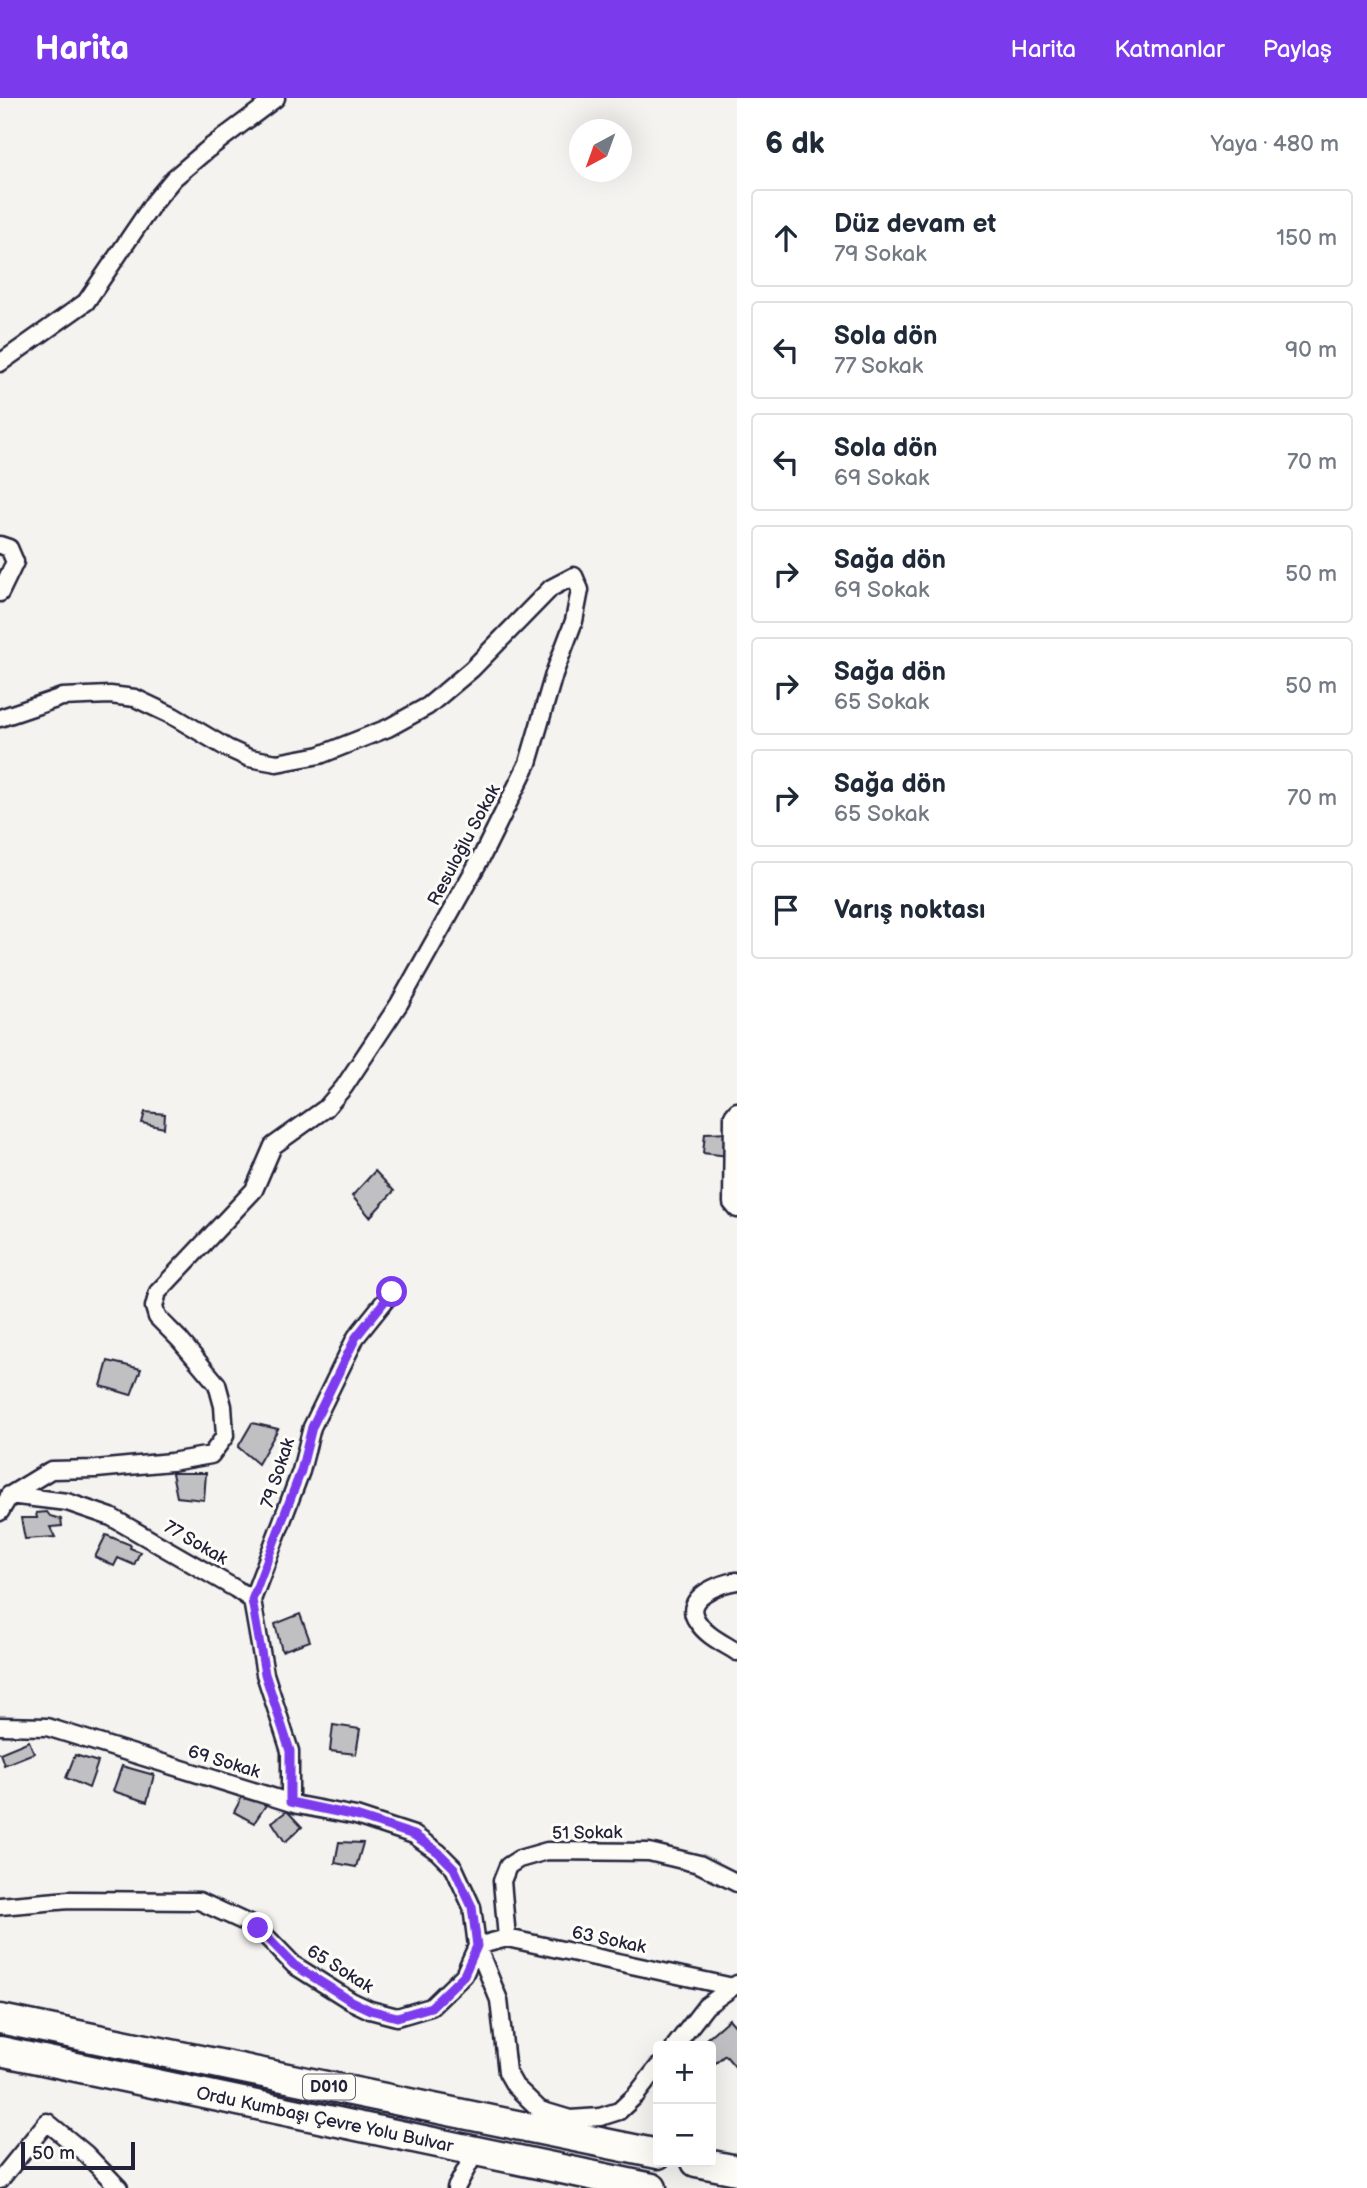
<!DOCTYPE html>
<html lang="tr">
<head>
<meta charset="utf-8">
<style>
  :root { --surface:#fff; --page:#f6f6f7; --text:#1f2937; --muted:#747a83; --line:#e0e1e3; --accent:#7c3aed }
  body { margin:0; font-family:"Balsamiq Sans",sans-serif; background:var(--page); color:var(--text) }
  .controls { position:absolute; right:21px; bottom:21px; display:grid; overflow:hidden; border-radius:7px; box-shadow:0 7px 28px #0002 }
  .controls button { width:63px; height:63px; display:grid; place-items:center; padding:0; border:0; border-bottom:2px solid var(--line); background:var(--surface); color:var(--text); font:35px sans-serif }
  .compass { position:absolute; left:569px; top:21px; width:63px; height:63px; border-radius:50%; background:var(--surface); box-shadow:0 7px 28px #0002; rotate:221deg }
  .scale { position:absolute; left:21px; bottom:18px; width:114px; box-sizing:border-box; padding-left:7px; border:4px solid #22223b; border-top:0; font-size:19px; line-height:24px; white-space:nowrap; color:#22223b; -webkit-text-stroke:5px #fdfcf7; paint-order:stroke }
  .stop { position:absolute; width:21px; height:21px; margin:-16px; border:5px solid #7c3aed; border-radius:50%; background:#fff }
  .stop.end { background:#7c3aed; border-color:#fff; box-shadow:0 2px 7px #0008 }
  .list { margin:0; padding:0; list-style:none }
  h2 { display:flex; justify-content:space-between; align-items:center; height:91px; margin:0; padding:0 28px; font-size:30px }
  h2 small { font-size:23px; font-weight:400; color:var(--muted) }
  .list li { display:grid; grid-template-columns:46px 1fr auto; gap:21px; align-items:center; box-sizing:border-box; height:98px; margin:0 14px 14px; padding:0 14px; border:2px solid var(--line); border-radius:7px }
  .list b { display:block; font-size:26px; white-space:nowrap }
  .list p { margin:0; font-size:23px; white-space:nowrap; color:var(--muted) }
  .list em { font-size:23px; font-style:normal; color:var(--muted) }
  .icon { flex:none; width:38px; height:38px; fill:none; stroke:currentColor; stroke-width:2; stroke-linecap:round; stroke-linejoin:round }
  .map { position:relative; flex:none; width:737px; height:2090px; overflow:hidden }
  header { display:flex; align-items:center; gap:42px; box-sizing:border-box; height:98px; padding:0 35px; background:var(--accent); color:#fff }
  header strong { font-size:33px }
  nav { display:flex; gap:38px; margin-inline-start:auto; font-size:24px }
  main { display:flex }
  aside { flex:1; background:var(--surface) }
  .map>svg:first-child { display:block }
  .building { fill:#c0bfc2; stroke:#22223b; stroke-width:2 }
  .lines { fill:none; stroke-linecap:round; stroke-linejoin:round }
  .street-casing { stroke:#22223b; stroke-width:21 }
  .highway-casing { stroke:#22223b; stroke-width:33 }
  .street { stroke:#fdfcf7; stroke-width:16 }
  .highway { stroke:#fdfcf7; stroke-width:28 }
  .route { stroke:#7c3aed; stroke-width:9 }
  .labels { text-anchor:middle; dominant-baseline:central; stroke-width:6; stroke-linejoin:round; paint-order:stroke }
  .shield { fill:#fdfcf7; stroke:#646373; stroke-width:2 }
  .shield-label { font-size:16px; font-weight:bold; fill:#22223b }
  .street-label { font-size:18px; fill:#22223b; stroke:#fdfcf7 }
</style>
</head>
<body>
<header>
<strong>Harita</strong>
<nav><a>Harita</a><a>Katmanlar</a><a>Paylaş</a></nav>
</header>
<main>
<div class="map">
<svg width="737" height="2090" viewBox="0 0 737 2090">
  <rect width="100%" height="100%" fill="#f4f3ef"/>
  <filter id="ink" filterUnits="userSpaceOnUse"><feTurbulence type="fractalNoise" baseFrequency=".0143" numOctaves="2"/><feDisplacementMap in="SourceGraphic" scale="14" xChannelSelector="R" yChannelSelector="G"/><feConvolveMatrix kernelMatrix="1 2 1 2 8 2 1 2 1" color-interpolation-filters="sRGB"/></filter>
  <g filter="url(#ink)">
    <path class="building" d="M145 1014 165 1016 164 1030 142 1025Z
      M730 1034 728 1058 703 1055 705 1035Z
      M375 1073 394 1093 370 1119 352 1098Z
      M108 1263 141 1271 131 1297 101 1288Z
      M252 1325 278 1331 258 1366 238 1349Z
      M172 1375H206L204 1402 177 1399Z
      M47 1414 50 1418 61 1421 62 1428 50 1429 55 1439 25 1441 21 1420H37L36 1415Z
      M106 1437 131 1447 130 1450 140 1454 134 1467 118 1460 114 1468 95 1459Z
      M300 1516 310 1543 282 1553 275 1526Z
      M333 1627 360 1631 356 1656 330 1653Z
      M29 1643 34 1655 4 1667 0 1655Z
      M75 1657 98 1664 89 1690 66 1680Z
      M122 1668 154 1677 147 1704 113 1693Z
      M245 1693 270 1701 254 1725 234 1714Z
      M287 1713 302 1729 285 1744 272 1724Z
      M339 1744 363 1745 356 1769 335 1765Z
      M729 1921 737 1930V1971L725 1957 711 1969V1948H698Z"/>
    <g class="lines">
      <defs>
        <path id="street" d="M0 265 86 204 154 104 174 80 208 51 276 0
          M0 447 9 450 15 464 0 495
          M0 620 62 599 110 597 135 600 173 618 227 650 249 660 277 665 320 657 388 630 428 608 472 571 551 490 574 478 580 492 574 523 554 576 528 665 482 758 399 906 344 989 326 1010 273 1048 254 1092 158 1194 154 1209 157 1219 179 1241 217 1286 223 1308 225 1338 211 1357 171 1364 96 1371 51 1372 10 1397 0 1414
          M737 1013 733 1018 732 1105 737 1111
          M9 1397 67 1404 111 1419 236 1491 252 1502 265 1576 290 1653V1704
          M737 1483C720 1485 681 1500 697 1523 706 1538 723 1545 737 1554
          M252 1502 301 1373 312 1329 356 1239 392 1194
          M0 1628 47 1629 298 1707 356 1718 414 1737 438 1754 454 1770 472 1809 477 1848 499 1902 507 1974 515 1988 540 2012 570 2021 600 2019 619 2013 636 1997 658 1969
          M0 1808 69 1802 199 1803 258 1830 294 1867 351 1903 370 1912 397 1919 431 1909 464 1877 477 1848 507 1840 733 1889
          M507 1840 502 1783 508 1768 519 1761 547 1753 649 1754 699 1766 737 1785
          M675 1948 706 1908 737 1886
          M0 2082 47 2024 86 2056 119 2090
          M456 2090 476 2053"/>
        <g id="highway">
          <path d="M0 1921 658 2056"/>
          <path id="s1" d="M0 1953 652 2090"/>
          <path d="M696 2064 737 2072"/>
        </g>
      </defs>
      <use href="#street" class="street-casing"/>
      <use href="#highway" class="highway-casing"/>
      <use href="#street" class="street"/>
      <use href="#highway" class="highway"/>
    </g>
  </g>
  <g class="lines" filter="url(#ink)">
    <path class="route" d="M258 1830 294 1867 351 1903 370 1912 397 1919 431 1909 464 1877 477 1848 472 1809 454 1770 438 1754 414 1737 356 1718 290 1704V1653L265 1576 252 1502 301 1373 312 1329 356 1239 392 1194"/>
  </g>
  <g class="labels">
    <rect class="shield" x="303" y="1976.5" width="52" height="25" rx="5"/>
    <g class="shield-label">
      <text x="329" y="1989">D010</text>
    </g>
    <g class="street-label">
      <text transform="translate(464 747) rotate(-62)">Resuloğlu Sokak</text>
      <text transform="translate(278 1375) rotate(-72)">79 Sokak</text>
      <text transform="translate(196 1445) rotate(30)">77 Sokak</text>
      <text transform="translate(224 1664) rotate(17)">69 Sokak</text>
      <text transform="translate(587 1735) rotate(-1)">51 Sokak</text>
      <text transform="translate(609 1842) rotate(12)">63 Sokak</text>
      <text transform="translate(340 1871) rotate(32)">65 Sokak</text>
      <text stroke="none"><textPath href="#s1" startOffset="332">Ordu Kumbaşı Çevre Yolu Bulvar</textPath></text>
    </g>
  </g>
</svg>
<div class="controls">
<button>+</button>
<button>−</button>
</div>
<svg class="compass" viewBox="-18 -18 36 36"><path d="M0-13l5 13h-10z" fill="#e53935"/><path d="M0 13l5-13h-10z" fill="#747a83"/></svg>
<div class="scale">50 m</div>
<div class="stop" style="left:392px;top:1194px"></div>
<div class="stop end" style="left:258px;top:1830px"></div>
</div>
<aside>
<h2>6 dk<small>Yaya · 480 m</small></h2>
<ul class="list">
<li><svg class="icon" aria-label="ahead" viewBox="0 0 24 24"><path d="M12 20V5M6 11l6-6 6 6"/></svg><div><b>Düz devam et</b><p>79 Sokak</p></div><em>150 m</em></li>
<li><svg class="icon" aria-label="left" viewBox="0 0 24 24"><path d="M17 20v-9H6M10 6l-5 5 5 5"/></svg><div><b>Sola dön</b><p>77 Sokak</p></div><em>90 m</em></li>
<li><svg class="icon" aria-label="left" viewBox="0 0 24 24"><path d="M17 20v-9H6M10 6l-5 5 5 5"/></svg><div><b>Sola dön</b><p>69 Sokak</p></div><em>70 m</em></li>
<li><svg class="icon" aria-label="right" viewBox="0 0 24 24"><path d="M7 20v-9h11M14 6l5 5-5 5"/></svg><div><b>Sağa dön</b><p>69 Sokak</p></div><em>50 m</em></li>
<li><svg class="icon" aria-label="right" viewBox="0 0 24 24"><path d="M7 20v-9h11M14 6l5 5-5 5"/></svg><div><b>Sağa dön</b><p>65 Sokak</p></div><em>50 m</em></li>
<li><svg class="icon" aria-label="right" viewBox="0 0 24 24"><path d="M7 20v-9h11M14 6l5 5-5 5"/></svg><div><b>Sağa dön</b><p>65 Sokak</p></div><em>70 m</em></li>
<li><svg class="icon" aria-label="arrive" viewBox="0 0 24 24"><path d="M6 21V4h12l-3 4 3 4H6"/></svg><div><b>Varış noktası</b></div></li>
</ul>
</aside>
</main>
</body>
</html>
